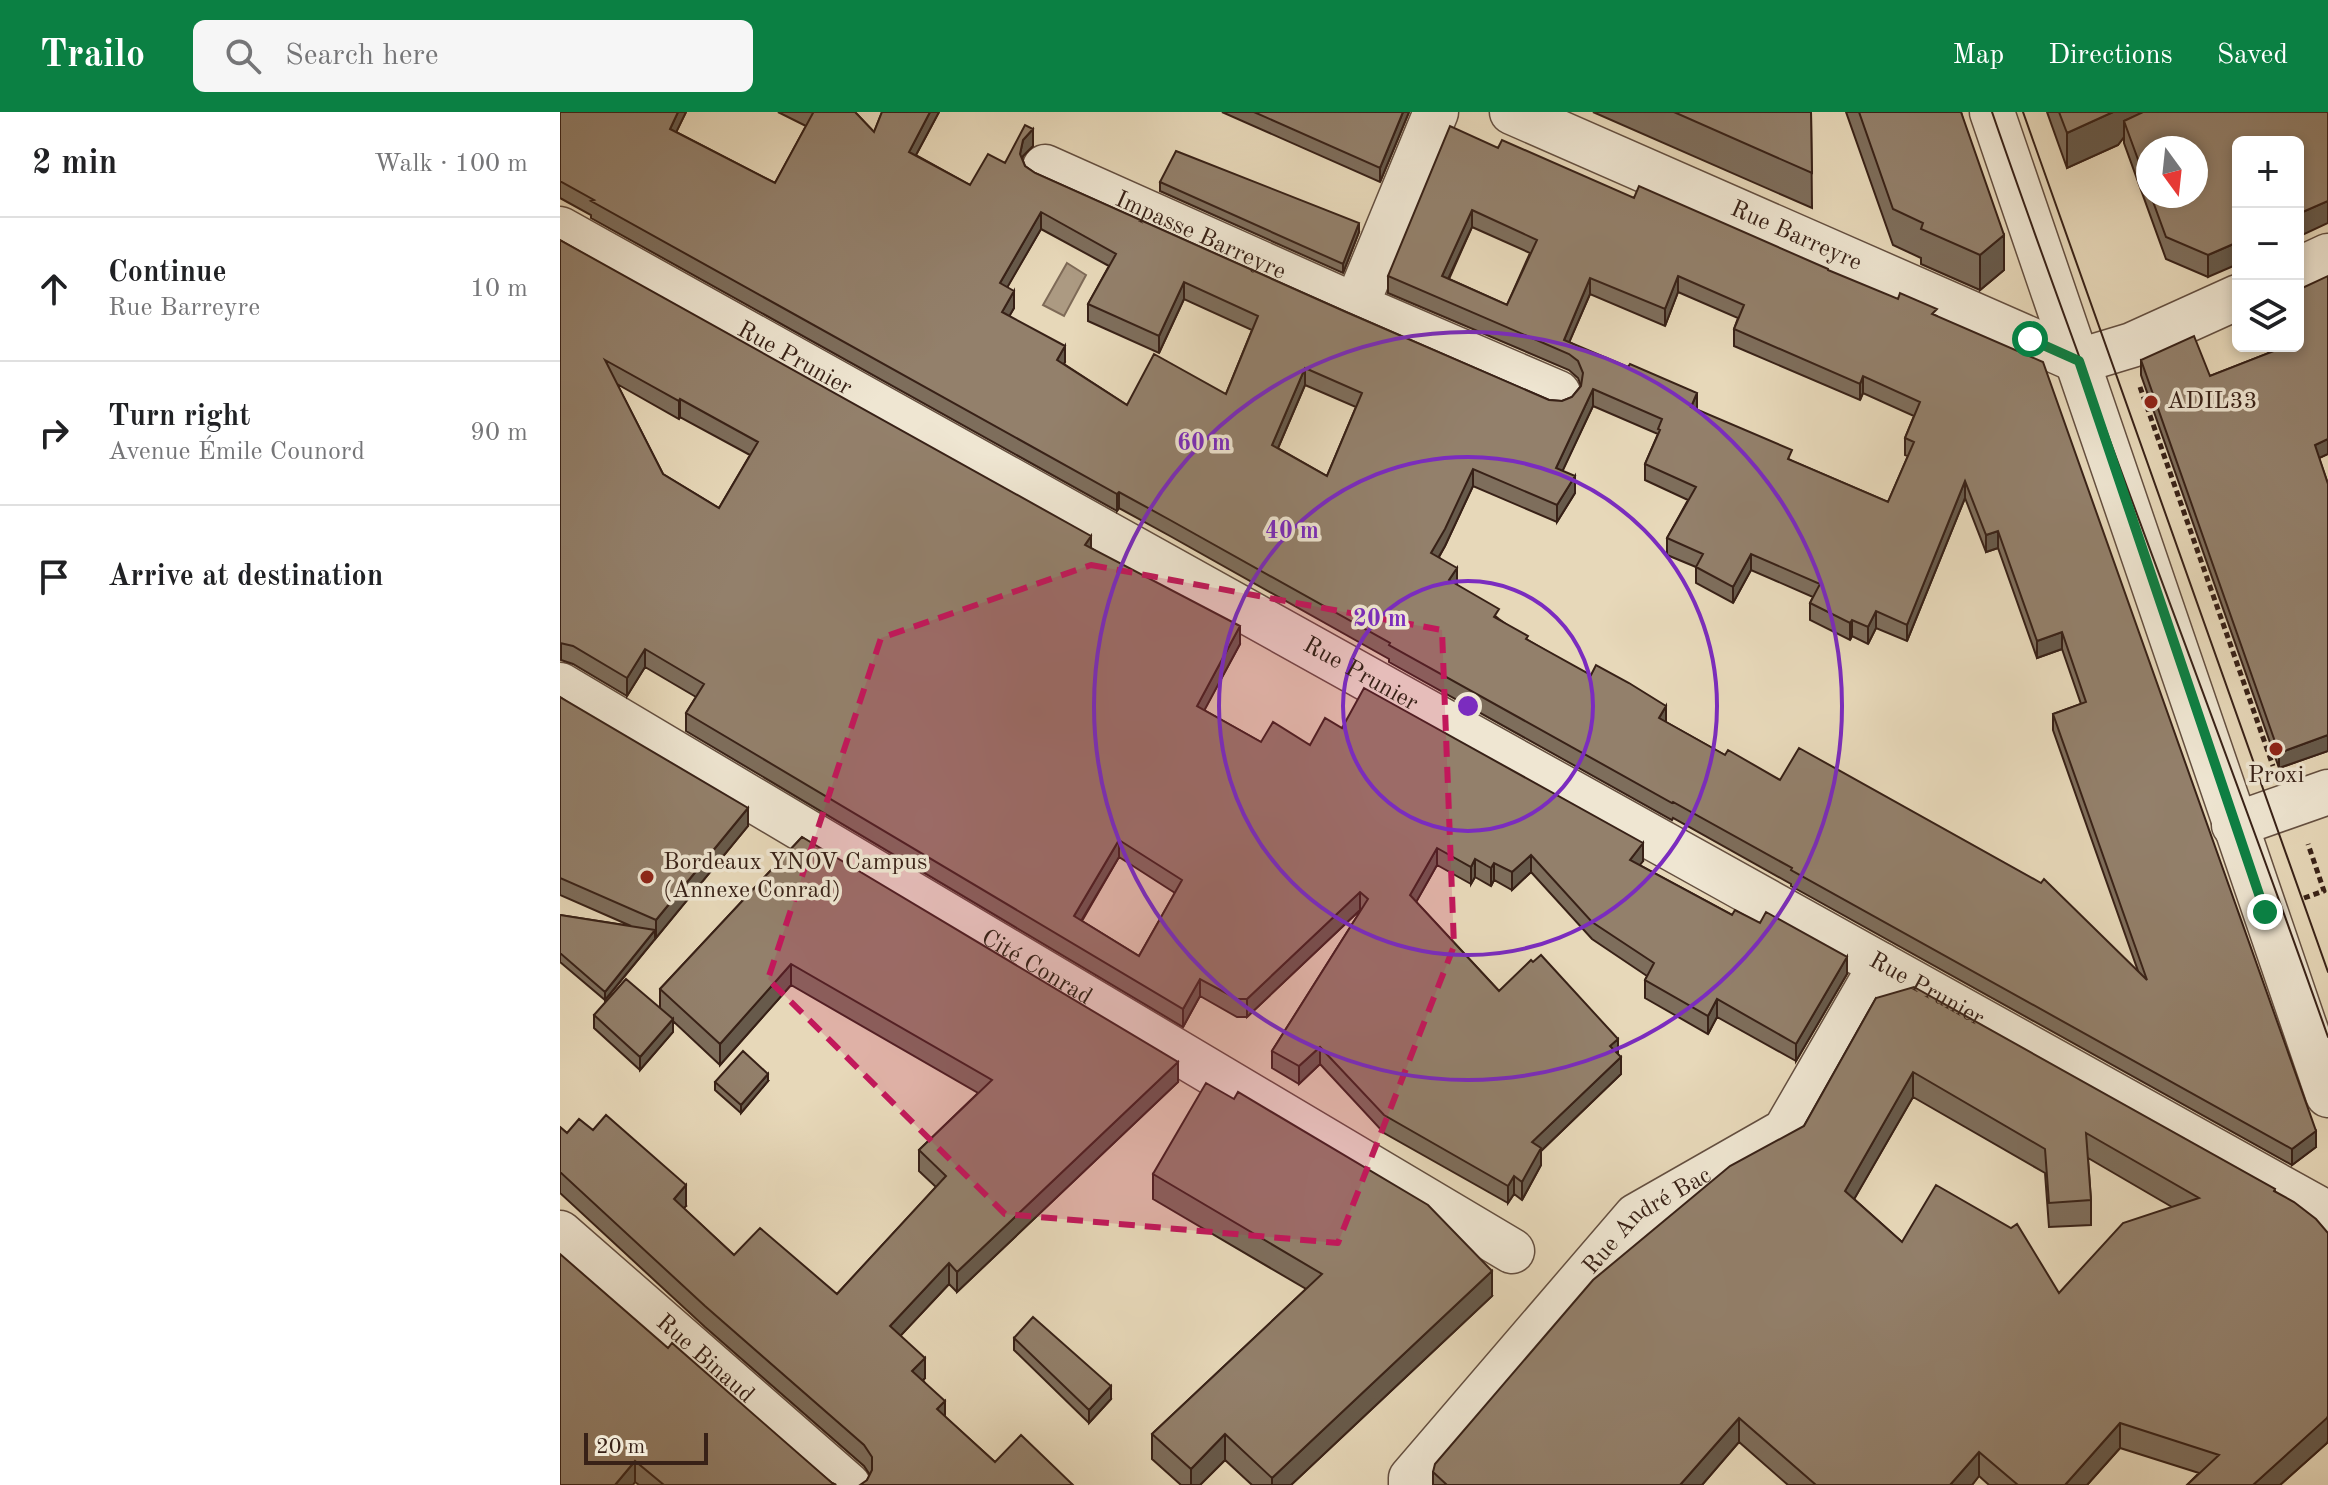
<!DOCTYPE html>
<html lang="en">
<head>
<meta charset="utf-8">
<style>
  :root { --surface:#fff; --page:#f6f6f6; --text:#202124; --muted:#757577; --line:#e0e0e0; --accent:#0b8043 }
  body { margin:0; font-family:"Old Standard TT",serif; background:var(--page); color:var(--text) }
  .controls { position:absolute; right:24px; top:24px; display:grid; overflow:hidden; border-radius:12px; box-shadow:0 4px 12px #0003 }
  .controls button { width:72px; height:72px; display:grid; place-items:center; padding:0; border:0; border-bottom:2px solid var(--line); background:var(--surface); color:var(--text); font:40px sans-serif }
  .compass { position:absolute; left:1576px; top:24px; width:72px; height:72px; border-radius:50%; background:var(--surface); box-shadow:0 4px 12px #0003; rotate:165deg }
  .scale { position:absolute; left:24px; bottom:20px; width:124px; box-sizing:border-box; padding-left:8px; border:4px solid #382117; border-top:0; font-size:22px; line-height:28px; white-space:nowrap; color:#382117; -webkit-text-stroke:6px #efe6d2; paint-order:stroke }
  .stop { position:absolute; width:24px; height:24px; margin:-18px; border:6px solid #0b8043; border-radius:50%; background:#fff }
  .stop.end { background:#0b8043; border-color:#fff; box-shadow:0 2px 8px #0008 }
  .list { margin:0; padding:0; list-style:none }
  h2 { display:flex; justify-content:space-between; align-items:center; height:104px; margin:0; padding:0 32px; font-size:34px }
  h2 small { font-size:26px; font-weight:400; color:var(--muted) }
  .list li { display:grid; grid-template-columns:52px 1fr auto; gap:24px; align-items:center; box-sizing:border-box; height:144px; padding:0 32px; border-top:2px solid var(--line) }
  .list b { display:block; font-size:30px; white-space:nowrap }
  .list p { margin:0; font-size:26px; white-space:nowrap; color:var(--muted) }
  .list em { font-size:26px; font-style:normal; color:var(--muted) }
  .icon { flex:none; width:44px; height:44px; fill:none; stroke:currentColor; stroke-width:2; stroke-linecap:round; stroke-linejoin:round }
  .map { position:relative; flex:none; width:1768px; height:1373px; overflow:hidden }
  header { display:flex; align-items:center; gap:48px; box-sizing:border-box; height:112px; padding:0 40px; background:var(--accent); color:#fff }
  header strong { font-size:38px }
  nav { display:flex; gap:44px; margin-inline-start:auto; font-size:28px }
  .search { width:560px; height:72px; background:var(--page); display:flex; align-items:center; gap:20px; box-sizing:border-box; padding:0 28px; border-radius:12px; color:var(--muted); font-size:30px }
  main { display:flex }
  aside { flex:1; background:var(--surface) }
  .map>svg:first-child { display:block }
  .water { fill:#ac9a82; stroke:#7e6a57; stroke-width:2 }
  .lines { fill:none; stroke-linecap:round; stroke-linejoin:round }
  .minor-casing { stroke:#644f40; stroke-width:47 }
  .path { stroke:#382117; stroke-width:5; stroke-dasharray:6 4; stroke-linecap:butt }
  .minor { stroke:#efe6d2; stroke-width:44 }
  .tram { stroke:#382117; stroke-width:2 }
  .wall { fill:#7e6e5c; stroke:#382117; stroke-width:2; fill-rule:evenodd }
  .shaded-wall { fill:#675a4b; stroke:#382117; stroke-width:2 }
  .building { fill:#93806b; stroke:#382117; stroke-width:2; fill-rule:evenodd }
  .route { stroke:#0b8043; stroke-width:10 }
  .marked { fill:#c2185b; fill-opacity:0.2; stroke:#c2185b; stroke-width:6; stroke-dasharray:16 10; stroke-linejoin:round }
  .ring { fill:none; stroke:#7b2cbf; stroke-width:4 }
  .poi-dot { fill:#8f2418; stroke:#efe6d2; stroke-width:3 }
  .labels { text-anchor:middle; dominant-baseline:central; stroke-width:7; stroke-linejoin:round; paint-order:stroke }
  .street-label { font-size:24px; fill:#382117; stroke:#efe6d2 }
  .poi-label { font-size:24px; fill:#382117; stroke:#efe6d2; text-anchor:start }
  .centre { fill:#7b2cbf; stroke:#efe6d2; stroke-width:4 }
  .ring-label { font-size:24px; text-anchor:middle; font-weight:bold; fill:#7b2cbf; stroke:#efe6d2; stroke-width:7; stroke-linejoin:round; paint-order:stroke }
</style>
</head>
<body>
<header>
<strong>Trailo</strong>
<div class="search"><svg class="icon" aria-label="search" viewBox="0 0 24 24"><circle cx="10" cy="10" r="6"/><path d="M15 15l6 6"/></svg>Search here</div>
<nav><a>Map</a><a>Directions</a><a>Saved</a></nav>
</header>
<main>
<aside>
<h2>2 min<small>Walk · 100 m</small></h2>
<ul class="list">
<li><svg class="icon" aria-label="ahead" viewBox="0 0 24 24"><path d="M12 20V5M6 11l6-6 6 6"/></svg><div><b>Continue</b><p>Rue Barreyre</p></div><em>10 m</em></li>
<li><svg class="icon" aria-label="right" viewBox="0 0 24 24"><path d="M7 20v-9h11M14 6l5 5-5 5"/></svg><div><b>Turn right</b><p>Avenue Émile Counord</p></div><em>90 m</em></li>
<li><svg class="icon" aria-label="arrive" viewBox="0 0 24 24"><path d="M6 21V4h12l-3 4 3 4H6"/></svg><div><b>Arrive at destination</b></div></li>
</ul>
</aside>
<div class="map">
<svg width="1768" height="1373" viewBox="0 0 1768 1373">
  <rect width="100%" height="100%" fill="#e7d8b9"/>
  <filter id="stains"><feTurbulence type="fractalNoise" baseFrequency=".0025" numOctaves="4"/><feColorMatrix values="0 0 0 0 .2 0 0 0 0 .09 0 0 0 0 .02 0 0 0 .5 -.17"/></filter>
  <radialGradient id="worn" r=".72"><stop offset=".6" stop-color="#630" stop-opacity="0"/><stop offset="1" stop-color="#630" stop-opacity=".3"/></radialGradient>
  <path class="water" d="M507 151 526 163 504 204 483 193Z"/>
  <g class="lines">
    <defs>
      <g id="minor">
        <path id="s1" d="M952 0 1519 249"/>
        <path d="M1432 0C1545 327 1655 656 1768 983"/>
        <path id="s2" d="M485 55 796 194 998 281"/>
        <path id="s3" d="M0 117 1768 1102"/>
        <path d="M1738 158 1768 144"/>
        <path d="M796 194 876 0"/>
        <path d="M1519 249 1572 233 1678 185"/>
        <path id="s4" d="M0 573 952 1139"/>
        <path d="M1674 713 1768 680"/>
        <path id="s5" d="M0 1121 288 1373"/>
        <path id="s6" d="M851 1373V1366L1076 1104 1225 1019 1321 853"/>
      </g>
    </defs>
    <use href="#minor" class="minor-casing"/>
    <path class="path" d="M1580 275 1713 654
      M1744 786 1764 779 1748 732"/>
    <use href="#minor" class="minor"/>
    <path class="tram" d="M1432 0C1539 310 1659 615 1768 925
      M1463 0 1768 860"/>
  </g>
  <path class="wall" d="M0 0H126L116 20 215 71 246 14 218 0H295L314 20 322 0H379L356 43 410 73 473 34 463 44 462 46 465 54 475 61 786 200 989 288 1002 289 1012 285 1021 274 1018 266 1009 258 828 181V164L938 36 1268 159 1377 204 1756 1035 1732 1053 1231 774V772L1113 706 1112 708 829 550V547L610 424 559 396 557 399 31 106V103L0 86ZM912 115 970 141 947 193 889 167ZM481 117 549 154 528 192V209L599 241 624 187 692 218 666 282 567 293 504 252 505 250 449 204 454 196 447 175ZM1118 180 1178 206 1174 217V234L1300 288 1303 281 1354 304 1345 326V343L1348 344 1328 390 1232 349 1009 230 1030 182 1105 214ZM745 273 796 295 767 364 718 336ZM1033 294 1098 322 1085 352V368L1128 388 1107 426V443L1136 455V471L1173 491 1191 458 1253 485 1250 491V508L1290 528 1292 524 1308 532 1316 516 1347 529 1405 386 1426 440 1438 436 1477 546 1502 537 1521 592 1493 602V618L1578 859 1220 668 1165 643 1106 610 968 528 939 507 897 473 879 445 885 434 913 374 997 410 1015 381 1002 359Z
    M662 0H849L820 70Z
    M1033 0H1251L1252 96Z
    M1286 0H1401L1444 158 1420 178 1361 152V146L1333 133Z
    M1487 0H1768L1648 165 1606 147 1564 31V25L1558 33 1507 56ZM1588 36 1636 84H1588Z
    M600 70 799 120 783 161 600 79Z
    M0 128 531 436 680 532 644 598 701 630 750 633 782 616 1083 749 1079 753 1172 803 1287 862 1236 949 1157 905 1148 922 1085 886V868L1087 864 1032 827 971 760 952 778 934 768 931 774 915 765 911 772 877 753 856 790 939 879 1058 942 1061 962 981 1039V1053L962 1088 954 1082 948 1091 824 1021 760 952 739 972 712 956V939L801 798H800L687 905H677L640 884 623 915 126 619V601L136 585 85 555 67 584 13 552 1 548ZM57 272 119 307 120 305 190 343 159 396 103 362ZM559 745 615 781 579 844 522 809Z
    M1706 234H1738L1768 342 1759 346 1768 372V639L1719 656 1581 263V248L1650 264 1709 241Z
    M0 585 188 714 45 888 0 850V803L71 814 0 783Z
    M242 725 618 970 397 1180 389 1172 340 1224 365 1266 363 1268 385 1305 435 1350 513 1373 307 1368 310 1363 304 1354 145 1215 0 1081V1015L7 1021 126 1094 123 1096 174 1143 277 1182 376 1075 359 1059V1038L418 981 231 873 160 953 113 909V920L80 958 34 916V903L100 896V877Z
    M1316 886 1715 1079 1767 1331 1720 1373H1627L1639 1361 1560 1336 1527 1373H1429L1419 1364 1412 1373H1228L1179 1330 1142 1373H873V1360L1244 1014ZM1353 985 1485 1061 1489 1115 1531 1113V1088L1528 1046 1612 1095 1499 1181 1342 1130 1294 1087Z
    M208 969 181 1001 155 978V970Z
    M593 1062 932 1184 731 1373H692L665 1348 640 1373H621L592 1347V1322L746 1177 593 1087Z
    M454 1226 551 1287 529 1311 454 1238Z
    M108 1236 272 1371 276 1373H79L75 1370 0 1373Z"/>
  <path class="shaded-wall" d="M118 0H126L110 33V17Z
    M370 0H379L349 56V40Z
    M843 0H849L820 70V56Z
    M1553 0H1585L1564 9V25L1558 33 1507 56V21Z
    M473 17V34L463 44 460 58V42L463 28Z
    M1768 89V111L1738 125V102Z
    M912 98V115L882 180V164Z
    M481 100V117L440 188V171Z
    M799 111V120L783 161V152Z
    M1444 123V158L1420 178V143Z
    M1678 130V152L1648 165V143Z
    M1118 164V180L1105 214V197Z
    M1030 166V182L1005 240 1004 228Z
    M624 170V187L599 241V224Z
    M454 179V196L442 217V200Z
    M505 234V250L497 264V248Z
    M745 256V273L712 350V333Z
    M1303 264V281L1300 288V272Z
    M1033 277V294L996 373V356Z
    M1137 281V298L1131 295Z
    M120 287V305L119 307V289Z
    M1768 327V342L1755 348V333Z
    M913 357V374L885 434 871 458V441Z
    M1015 364V381L997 410V393Z
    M1405 369V386L1347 529V513Z
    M559 380V396L557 399V382Z
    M1438 419V436L1426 440V423Z
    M531 424V441L525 433Z
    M1191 442V458L1173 491V475Z
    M897 456V473L889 468Z
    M1316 499V516L1308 532V515Z
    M1292 508V524L1290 528V511Z
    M680 514V532L637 612V594Z
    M1502 520V537L1477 546V529Z
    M85 537V555L67 584V566Z
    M1106 594V611L1099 606Z
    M1768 623V639L1719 656V641Z
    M188 696V714L96 826V808Z
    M559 728V745L514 821V804Z
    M1083 731V749L1070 766V748Z
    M877 736V753L850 801V783Z
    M971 743V760L952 778V760Z
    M915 747V765L911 772V755Z
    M934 751V768L931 774V756Z
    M800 780V798L687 905V887Z
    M95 818V827L45 888V880Z
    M1287 845V862L1236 949V932Z
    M231 852V873L160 953V932Z
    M640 867V884L623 915V897Z
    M1157 887V905L1148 922V904Z
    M113 907V920L80 958V945Z
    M1058 927V945L1050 934Z
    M760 935V952L739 972V954Z
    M1061 945V962L981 1039V1053L962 1088V1070L972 1030Z
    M618 950V970L397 1180V1160Z
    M1353 960V985L1285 1103V1079Z
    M208 962V969L181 1001V993Z
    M1756 1019V1035L1732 1053V1037Z
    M954 1064V1082L948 1091V1074Z
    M126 1073V1094L114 1108V1087Z
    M389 1151V1172L330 1235V1214Z
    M932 1159V1184L731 1373H712V1366Z
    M365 1246V1266L352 1280V1259Z
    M551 1274V1287L529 1311V1298Z
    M385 1289V1309L377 1297Z
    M1768 1304V1329L1767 1331 1720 1373H1693Z
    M1179 1306V1330L1142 1373H1120Z
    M1560 1311V1336L1527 1373H1505Z
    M665 1322V1348L640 1373H631V1357Z
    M1419 1340V1364L1412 1373H1390Z
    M75 1349V1370L73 1373H55Z"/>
  <path class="building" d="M0 0H118L110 17 215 71 253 1 251 0H295L314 20 322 0H370L349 40 410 73 428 42 445 51 465 13 473 17 463 28 460 42 465 54 475 61 786 200 989 288 1002 289 1012 285 1021 274 1023 261 1018 249 1009 242 828 164 890 14 938 36 942 28 1074 86 1079 74 1268 157V158L1338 187 1340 181 1377 197 1372 202 1483 250 1756 1019 1732 1037 1231 758 1232 756 1113 690 1112 691 829 533 830 531 610 408 559 380 557 382 31 89 34 88 0 69ZM912 98 977 128 947 193 882 164ZM481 100 556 142 528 192 599 224 624 170 698 204 666 282 594 242 567 293 497 248 505 234 442 200 454 179 440 171ZM1118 164 1184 193 1174 217 1300 272 1303 264 1360 290 1345 326 1354 330 1328 390 1228 347 1232 338 1131 295 1137 281 1070 252 1068 255 1004 228 1030 166 1105 197ZM745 256 802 281 767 364 712 333ZM1033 277 1102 307 1098 317 1100 318 1085 352 1136 375 1107 426 1143 442 1136 455 1173 475 1191 442 1260 472 1250 491 1290 511 1292 508 1308 515 1316 499 1347 513 1405 369 1426 423 1438 419 1477 529 1502 520 1526 590 1493 602 1587 868 1484 767 1481 771 1239 636 1220 668 1168 638 1165 643 1099 606 1106 594 1069 571 1036 553 1031 563 966 527 968 524 934 505 939 497 889 468 897 456 871 441 885 417 913 357 997 393 1015 364 996 356Z
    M694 0H843L820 56Z
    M1114 0H1251L1252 61Z
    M1299 0H1401L1444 123 1420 143 1361 117 1363 111 1333 97Z
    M1499 0H1553L1507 21Z
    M1583 0H1768V89L1738 102V30H1678V130L1648 143 1606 125 1591 84H1636V36H1588V75L1564 9Z
    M616 39 799 111 783 152 600 70Z
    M0 128 531 424 525 433 680 514 637 594 701 630 713 610 750 633 765 606 782 616 804 576 1083 731 1070 748 1172 803 1175 798 1200 811 1206 800 1287 845 1236 932 1157 887 1148 904 1085 868 1094 851 1032 810 971 743 952 760 934 751 931 756 915 747 911 755 877 736 850 783 939 879 971 848 973 850 981 843 1058 927 1050 934 1061 945 972 1030 981 1036 962 1070 954 1064 948 1074 824 1003 760 935 739 954 712 939 808 787 800 780 687 887H677L640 867 623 897 126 601 144 572 85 537 67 566 13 534 0 531ZM45 248 119 289 120 287 198 330 159 396 103 362ZM559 728 622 768 579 844 514 804Z
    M1768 164V327L1755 333 1768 372V623L1719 641 1581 248 1634 224 1650 264 1714 239 1712 234H1738V178Z
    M0 585 188 696 96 808 0 766Z
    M242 725 618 950 397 1160 389 1151 330 1214 365 1246 352 1259 385 1289 377 1297 435 1350 461 1323 513 1373H300L307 1368 312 1358V1345L304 1333 145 1194 0 1060V1015L7 1021 19 1007 33 1018 46 1003 126 1073 114 1087 174 1143 200 1116 277 1182 386 1064 359 1038 432 968 231 852 160 932 100 877Z
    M0 803 95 818 45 880 0 841Z
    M66 867 113 907 80 945 34 903Z
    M1354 875 1715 1077 1714 1079 1734 1090 1756 1107 1768 1121V1304L1767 1306 1693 1373H1627L1659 1343 1560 1311 1505 1373H1458L1419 1340 1390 1373H1256L1179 1306 1120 1373H887L873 1360 875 1352 1033 1168 1170 1054 1244 1014 1316 886ZM1353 960 1485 1037 1489 1091 1531 1088 1526 1021 1639 1086 1563 1111 1499 1181 1457 1112 1451 1116 1376 1073 1342 1130 1285 1079Z
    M183 939 208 962 181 993 155 970Z
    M646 971 674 987 678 980 868 1093 932 1159 712 1366 665 1322 631 1357 592 1322 762 1162 593 1062Z
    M0 1142 108 1236 112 1231 272 1371 276 1373H104L75 1349 55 1373H0Z
    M473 1205 551 1274 529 1298 454 1226Z"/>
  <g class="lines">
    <path class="route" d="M1470 227 1519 249 1705 800"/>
  </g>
  <path class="marked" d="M531 453 882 518 894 834 778 1131 445 1102 208 867 321 526Z"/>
  <g class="ring">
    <circle cx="908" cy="594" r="125"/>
    <circle cx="908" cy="594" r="249"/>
    <circle cx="908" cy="594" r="374"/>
  </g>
  <g class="poi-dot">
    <circle cx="1591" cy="290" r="8"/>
    <circle cx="1716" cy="637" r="8"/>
    <circle cx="87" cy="765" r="8"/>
  </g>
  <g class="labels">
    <g class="street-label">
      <text stroke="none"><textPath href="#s1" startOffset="310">Rue Barreyre</textPath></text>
      <text stroke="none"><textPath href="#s2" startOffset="170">Impasse Barreyre</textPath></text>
      <text stroke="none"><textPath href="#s3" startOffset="268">Rue Prunier</textPath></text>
      <text stroke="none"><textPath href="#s3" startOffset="916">Rue Prunier</textPath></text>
      <text stroke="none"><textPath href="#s4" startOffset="554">Cité Conrad</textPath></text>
      <text stroke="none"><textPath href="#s3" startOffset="1564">Rue Prunier</textPath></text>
      <text stroke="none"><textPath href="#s6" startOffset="358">Rue André Bac</textPath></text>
      <text stroke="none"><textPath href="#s5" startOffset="192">Rue Binaud</textPath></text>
    </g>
    <g class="poi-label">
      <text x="1607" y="290">ADIL33</text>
      <text x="1716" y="664" text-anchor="middle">Proxi</text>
      <text x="103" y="751">Bordeaux YNOV Campus<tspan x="103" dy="28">(Annexe Conrad)</tspan></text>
    </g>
  </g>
  <circle cx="908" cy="594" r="12" class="centre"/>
  <g class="ring-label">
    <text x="644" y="338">60 m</text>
    <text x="732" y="426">40 m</text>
    <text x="820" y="514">20 m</text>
  </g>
  <rect width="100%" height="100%" filter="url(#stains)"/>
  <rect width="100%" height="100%" fill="url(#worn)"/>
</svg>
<div class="controls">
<button>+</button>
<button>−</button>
<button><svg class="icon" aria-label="layers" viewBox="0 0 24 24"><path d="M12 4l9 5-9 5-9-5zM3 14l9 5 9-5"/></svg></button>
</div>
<svg class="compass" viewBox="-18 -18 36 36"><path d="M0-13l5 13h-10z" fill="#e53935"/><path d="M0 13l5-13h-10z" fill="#757577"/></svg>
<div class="scale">20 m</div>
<div class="stop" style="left:1470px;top:227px"></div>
<div class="stop end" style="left:1705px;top:800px"></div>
</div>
</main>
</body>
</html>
